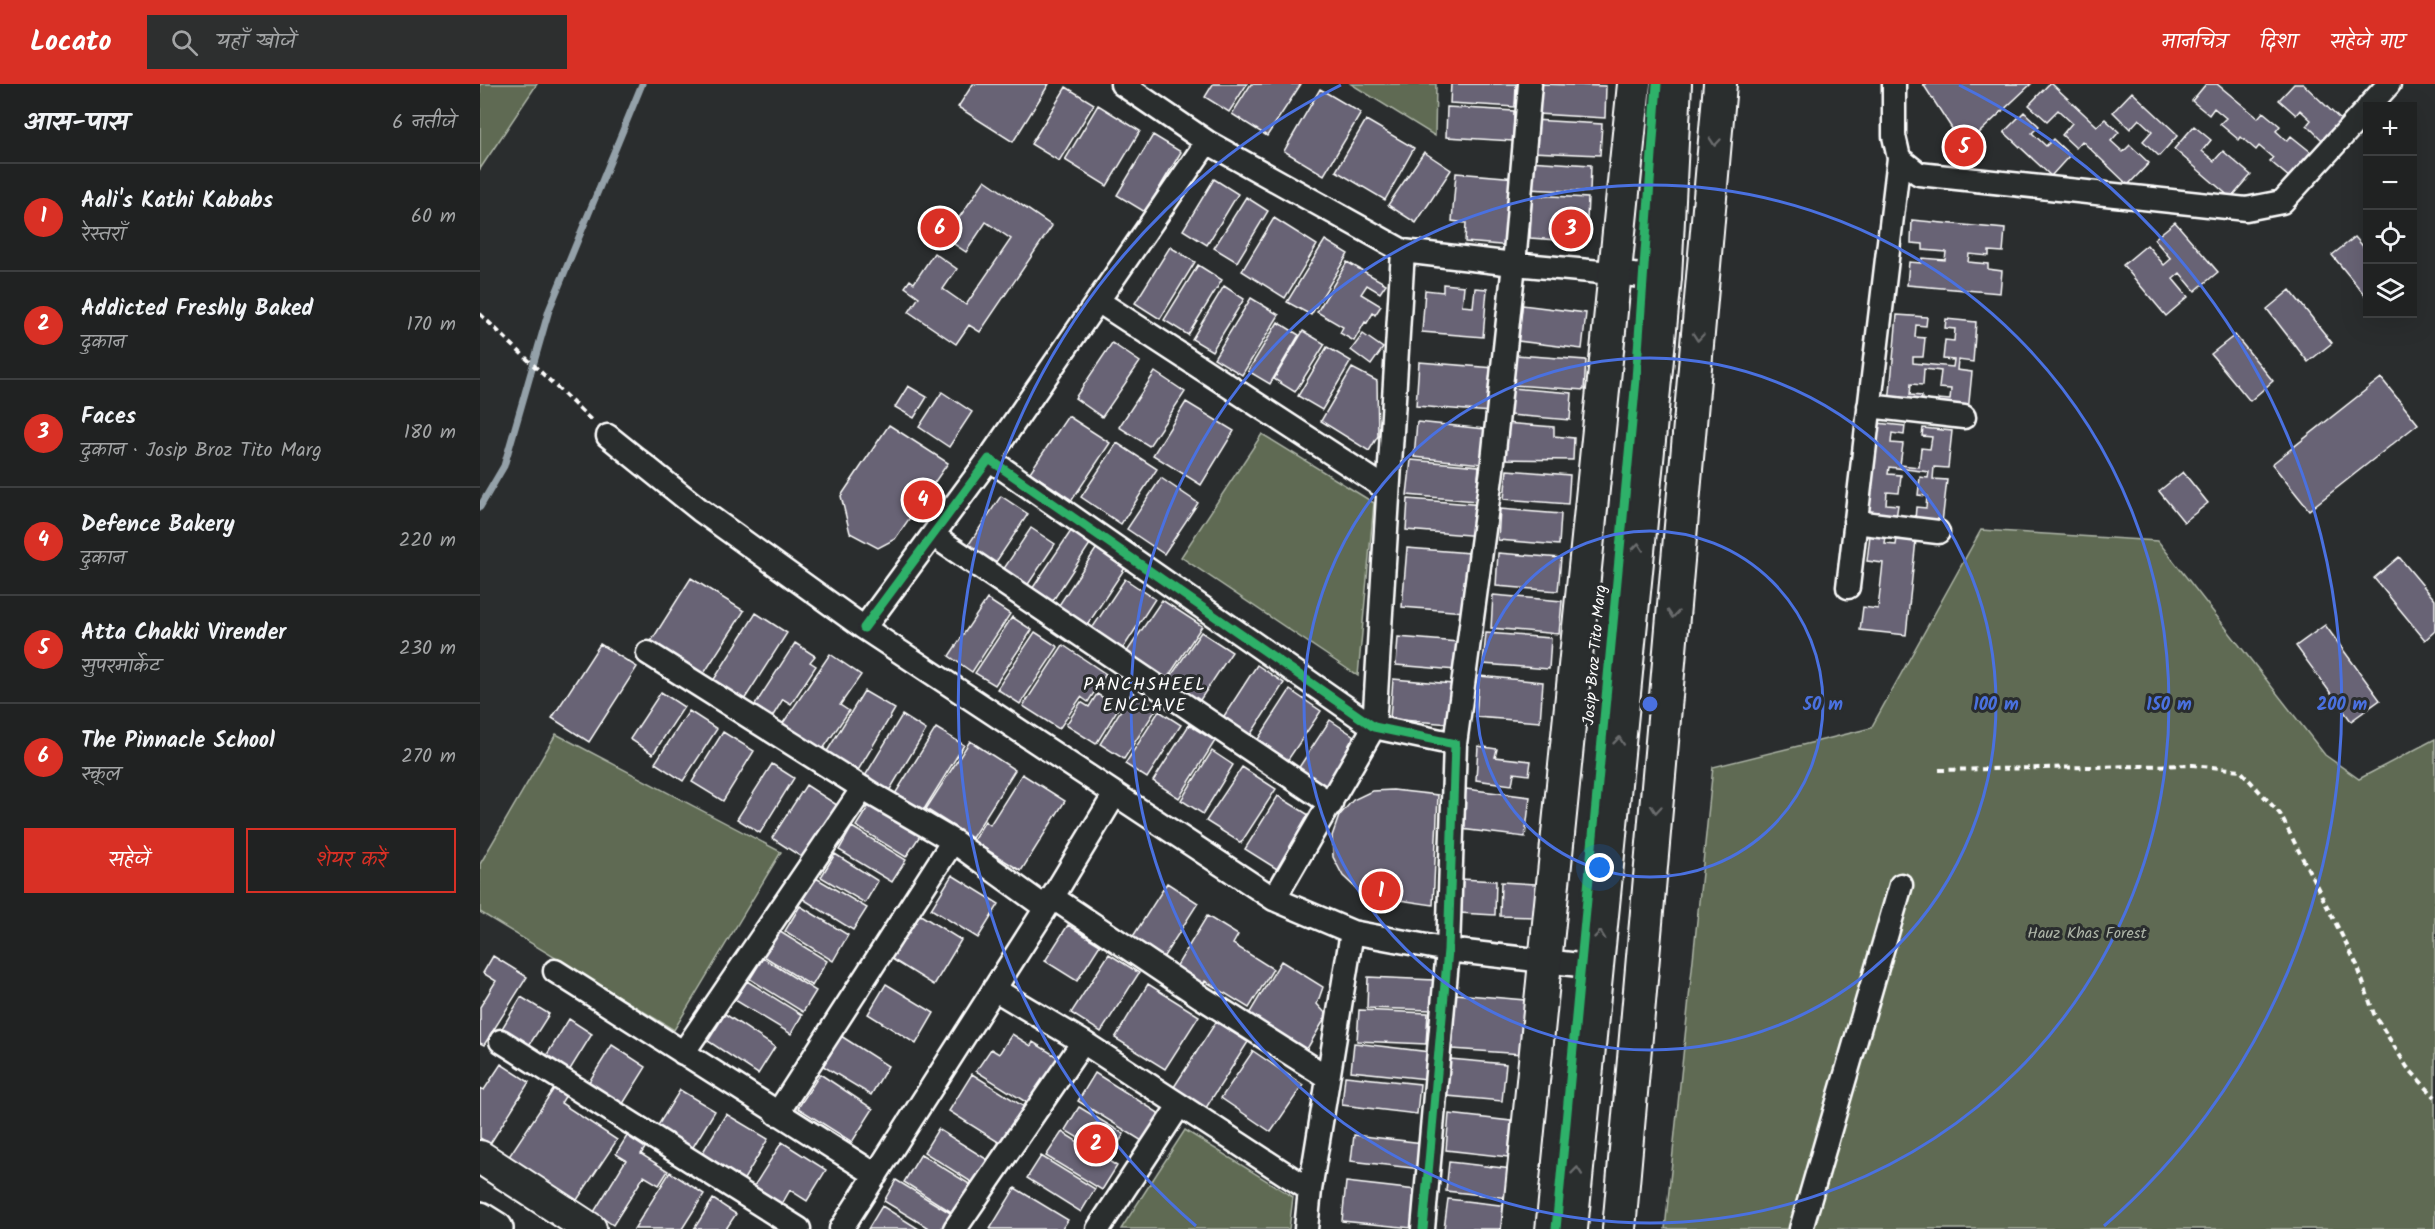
<!DOCTYPE html>
<html lang="hi">
<head>
<meta charset="utf-8">
<style>
  :root { --surface:#202222; --page:#2d2f2f; --text:#f1f3f6; --muted:#a2a4a5; --line:#3d3f40; --accent:#d93025 }
  body { margin:0; font-family:Kalam,"Playpen Sans Deva",sans-serif; background:var(--page); color:var(--text) }
  .controls { position:absolute; right:18px; top:18px; display:grid; overflow:hidden; border-radius:0px; box-shadow:0 6px 24px #0002 }
  .controls button { width:54px; height:54px; display:grid; place-items:center; padding:0; border:0; border-bottom:2px solid var(--line); background:var(--surface); color:var(--text); font:30px sans-serif }
  .you { position:absolute; left:1120px; top:784px; width:21px; height:21px; margin:-15px; border:4px solid #fff; border-radius:50%; background:#1a73e8; box-shadow:0 0 0 9px #1a73e833 }
  .badge { display:grid; place-items:center; width:39px; height:39px; border-radius:50%; background:var(--accent); color:#fff; font-size:20px; font-weight:700 }
  .pin { position:absolute; translate:-50% -50%; border:3px solid #fff; box-shadow:0 2px 6px #0006 }
  .list { margin:0; padding:0; list-style:none }
  h2 { display:flex; justify-content:space-between; align-items:center; height:78px; margin:0; padding:0 24px; font-size:26px }
  h2 small { font-size:20px; font-weight:400; color:var(--muted) }
  .list li { display:grid; grid-template-columns:39px 1fr auto; gap:18px; align-items:center; box-sizing:border-box; height:108px; padding:0 24px; border-top:2px solid var(--line) }
  .list b { display:block; font-size:22px; white-space:nowrap }
  .list p { margin:0; font-size:20px; white-space:nowrap; color:var(--muted) }
  .list em { font-size:20px; font-style:normal; color:var(--muted) }
  .actions { display:flex; gap:12px; padding:18px 24px }
  .actions a { flex:1; padding:14px 0; border:2px solid var(--accent); border-radius:0px; text-align:center; font-size:21px; color:var(--accent) }
  .actions .main { background:var(--accent); color:#fff }
  .icon { flex:none; width:33px; height:33px; fill:none; stroke:currentColor; stroke-width:2; stroke-linecap:round; stroke-linejoin:round }
  .map { position:relative; flex:none; width:1955px; height:1145px; overflow:hidden }
  header { display:flex; align-items:center; gap:36px; box-sizing:border-box; height:84px; padding:0 30px; background:var(--accent); color:#fff }
  header strong { font-size:28px }
  nav { display:flex; gap:33px; margin-inline-start:auto; font-size:21px }
  .search { width:420px; height:54px; background:var(--page); display:flex; align-items:center; gap:15px; box-sizing:border-box; padding:0 21px; border-radius:0px; color:var(--muted); font-size:22px }
  main { display:flex }
  aside { flex:1; background:var(--surface) }
  .map>svg:first-child { display:block }
  .green { fill:#5e6b52; stroke:#aeb5a8; stroke-width:1.5 }
  .lines { fill:none; stroke-linecap:round; stroke-linejoin:round }
  .stream { stroke:#94a1a9; stroke-width:7 }
  .building { fill:#676374; stroke:#fff; stroke-width:1.5 }
  .street-casing { stroke:#fff; stroke-width:27 }
  .secondary-casing { stroke:#fff; stroke-width:36 }
  .primary-casing { stroke:#fff; stroke-width:38 }
  .path { stroke:#fff; stroke-width:4; stroke-dasharray:6 4.5; stroke-linecap:butt }
  .street { stroke:#2a2d2e; stroke-width:22 }
  .secondary { stroke:#2a2d2e; stroke-width:32 }
  .primary { stroke:#2a2d2e; stroke-width:33 }
  .cycleway-casing { stroke:#2a2d2e; stroke-width:13 }
  .cycleway { stroke:#2db169; stroke-width:9 }
  .oneway { stroke:#6a6c6d }
  .ring { fill:none; stroke:#4a71e0; stroke-width:3 }
  .labels { text-anchor:middle; dominant-baseline:central; stroke-width:6; stroke-linejoin:round; paint-order:stroke }
  .street-label { font-size:16px; fill:#fff; stroke:#2a2d2e }
  .park-label { font-size:16px; fill:#aeb5a8; stroke:#2a2d2e }
  .neighbourhood-label { font-size:18px; letter-spacing:1.5px; fill:#fff; stroke:#2a2d2e }
  .centre { fill:#4a71e0; stroke:#2a2d2e; stroke-width:3 }
  .ring-label { font-size:18px; text-anchor:middle; font-weight:bold; fill:#4a71e0; stroke:#2a2d2e; stroke-width:6; stroke-linejoin:round; paint-order:stroke }
</style>
</head>
<body>
<header>
<strong>Locato</strong>
<div class="search"><svg class="icon" aria-label="search" viewBox="0 0 24 24"><circle cx="10" cy="10" r="6"/><path d="M15 15l6 6"/></svg>यहाँ खोजें</div>
<nav><a>मानचित्र</a><a>दिशा</a><a>सहेजे गए</a></nav>
</header>
<main>
<aside>
<h2>आस-पास<small>6 नतीजे</small></h2>
<ul class="list">
<li><span class="badge">1</span><div><b>Aali's Kathi Kababs</b><p>रेस्तराँ</p></div><em>60 m</em></li>
<li><span class="badge">2</span><div><b>Addicted Freshly Baked</b><p>दुकान</p></div><em>170 m</em></li>
<li><span class="badge">3</span><div><b>Faces</b><p>दुकान · Josip Broz Tito Marg</p></div><em>180 m</em></li>
<li><span class="badge">4</span><div><b>Defence Bakery</b><p>दुकान</p></div><em>220 m</em></li>
<li><span class="badge">5</span><div><b>Atta Chakki Virender</b><p>सुपरमार्केट</p></div><em>230 m</em></li>
<li><span class="badge">6</span><div><b>The Pinnacle School</b><p>स्कूल</p></div><em>270 m</em></li>
</ul>
<div class="actions"><a class="main">सहेजें</a><a>शेयर करें</a></div>
</aside>
<div class="map">
<svg width="1955" height="1145" viewBox="0 0 1955 1145">
  <rect width="100%" height="100%" fill="#2a2d2e"/>
  <filter id="ink" filterUnits="userSpaceOnUse"><feTurbulence type="fractalNoise" baseFrequency=".0167" numOctaves="2"/><feDisplacementMap in="SourceGraphic" scale="12" xChannelSelector="R" yChannelSelector="G"/><feConvolveMatrix kernelMatrix="1 2 1 2 8 2 1 2 1" color-interpolation-filters="sRGB"/></filter>
  <g filter="url(#ink)">
    <path class="green" d="M0 0H57L0 85Z
      M871 0H956L955 52Z
      M782 350 894 419 878 592 701 473Z
      M1501 446 1678 457 1845 671 1879 695 1955 655V1145H1185L1233 683 1391 644Z
      M76 650 301 768 194 946 0 828V780Z
      M705 1046 813 1113 809 1145H641Z"/>
    <g class="lines">
      <path class="stream" d="M0 423 24 382 69 226 162 0"/>
    </g>
    <path class="building" d="M493 0H569L533 58 478 23Z
      M733 0H767L749 28 725 13Z
      M771 0H821L787 52 752 30Z
      M971 0H1036L1035 23 970 19Z
      M1059 0 1126 2 1125 34 1057 30Z
      M1443 0H1551L1484 63Z
      M1569 0H1572L1617 42 1625 35 1639 48 1631 57 1643 68 1650 61 1669 79 1648 101 1602 57 1596 64 1582 51 1592 39 1578 26 1567 37 1549 21Z
      M1726 0H1737L1778 34 1783 28 1800 42 1796 47 1807 57 1811 52 1831 68 1810 94 1790 77 1793 74 1779 62 1776 66 1761 53 1759 56 1740 40 1746 34 1734 24 1729 31 1712 17Z
      M1814 0H1823L1863 38 1844 58 1827 41 1831 36 1820 26 1816 31 1799 16Z
      M586 3 614 20 579 77 551 60Z
      M840 5 881 29 844 91 804 67Z
      M1652 8 1698 51 1679 72 1663 57 1672 47 1659 35 1650 45 1633 28Z
      M618 21 660 47 627 102 585 76Z
      M967 23 1034 27 1033 57 966 53Z
      M1544 28 1559 42 1552 49 1566 62 1573 55 1590 71 1571 92 1524 48Z
      M886 36 934 64 905 116 856 87Z
      M1053 36 1122 40 1120 71 1051 68Z
      M1714 42 1731 56 1722 67 1734 77 1743 67 1771 91 1751 114 1694 65Z
      M673 51 701 68 665 128 637 111Z
      M944 68 971 86 936 139 908 121Z
      M1048 77 1111 81 1110 108 1047 105Z
      M976 89 1037 94 1032 162 985 158 986 139 972 137Z
      M734 95 758 110 727 161 703 146Z
      M505 96 572 142 500 248 489 241 476 260 429 228 439 213 425 203 430 196 434 199 454 169 477 185 463 205 486 221 531 155 506 138 486 168 465 154Z
      M1052 111 1108 114 1106 158 1050 154Z
      M766 113 788 127 757 178 734 164Z
      M794 134 837 161 805 214 762 187Z
      M1432 136 1525 145 1523 168 1509 167V172L1489 170 1488 178 1508 180V185L1522 187 1520 209 1427 201 1429 178 1441 179 1442 174 1465 176 1466 168 1443 166V160L1431 159Z
      M1695 138 1738 188 1715 207 1700 189 1693 195 1708 213 1686 232 1643 181 1667 161 1684 181 1691 175 1674 155Z
      M1875 153 1888 168V215L1852 171Z
      M845 156 868 170 831 231 807 218Z
      M690 163 715 178 680 235 655 219Z
      M867 178 906 200 900 209 887 201 881 210 901 222 895 231 893 229 887 239 885 238 874 257 860 249 863 243 837 228Z
      M718 181 742 196 708 251 684 236Z
      M963 200 984 202 982 222 993 223 995 204 1007 205 1003 253 942 248 945 206 963 208Z
      M744 202 764 215 732 267 712 255Z
      M1810 206 1852 259 1828 278 1787 225Z
      M771 214 799 231 762 291 734 274Z
      M1042 221 1106 229 1102 265 1038 257Z
      M1417 231 1447 233 1446 242 1436 241 1435 253 1445 254 1443 273H1433V279L1473 283 1474 276 1463 275 1465 256 1474 257 1475 245 1465 244 1466 235 1496 238 1493 278 1478 276 1477 286 1492 288 1488 328 1457 325 1458 315 1470 316 1471 305 1459 304 1461 287 1444 285 1443 301 1431 300 1430 311 1442 312 1441 323 1409 320Z
      M798 238 819 251 790 300 768 287Z
      M823 247 845 260 815 308 794 295Z
      M883 250 903 264 891 281 871 266Z
      M1755 251 1793 297 1770 317 1731 270Z
      M632 259 660 278 622 333 595 314Z
      M847 263 871 277 842 326 818 312Z
      M1036 271 1106 276 1104 306 1033 301Z
      M939 278 1015 284 1011 328 936 322Z
      M872 284 897 297 898 352 889 367 841 337Z
      M675 288 705 308 669 362 639 343Z
      M1901 294 1938 340 1829 426 1792 380Z
      M428 302 447 313 434 334 415 323Z
      M1032 304 1092 309 1090 336 1030 331Z
      M462 308 492 328 469 363 439 343Z
      M706 318 754 347 721 401 673 371Z
      M588 332 630 359 592 416 550 388Z
      M937 338 1005 345 1002 380 934 373Z
      M1024 339 1074 343V352L1094 354 1093 376 1021 375Z
      M1397 339 1425 342 1424 351 1412 349 1411 359 1423 360 1420 381 1439 383 1441 364 1450 365 1452 353 1442 352 1443 344 1472 347 1468 384 1454 383 1453 395 1467 396 1462 439 1435 436 1436 423 1446 424 1447 412 1438 411 1440 393 1448 394 1449 388 1409 383 1408 390 1421 391 1419 409 1407 408 1406 420 1418 421 1416 434 1387 430Z
      M409 341 468 379 415 455 398 464 370 449 361 412Z
      M637 359 677 385 641 440 601 413Z
      M931 376 999 382 996 417 927 411Z
      M1027 386 1090 391 1088 420 1024 415Z
      M1703 388 1728 419 1704 438 1679 407Z
      M681 394 718 419 684 470 647 445Z
      M521 412 548 430 514 481 487 463Z
      M928 415 1004 421 1001 452 926 446Z
      M1020 425 1081 430 1079 461 1018 456Z
      M551 444 575 460 547 502 523 486Z
      M591 447 610 460 570 521 550 508Z
      M1390 451 1406 453 1405 460 1416 461 1417 454 1436 456 1426 551 1380 546 1383 523 1398 525 1403 479 1387 477Z
      M618 462 647 481 606 543 577 524Z
      M927 464 990 469 985 528 922 523Z
      M1018 469 1081 474 1078 507 1016 502Z
      M1919 473 1955 516V547L1945 556 1894 494Z
      M211 494 264 527 223 591 170 559Z
      M645 495 675 515 640 569 609 549Z
      M1013 511 1082 517 1079 550 1011 544Z
      M507 515 530 530 492 588 469 572Z
      M682 516 722 542 682 602 642 575Z
      M276 529 307 549 264 616 233 597Z
      M532 533 552 546 515 601 495 589Z
      M1845 541 1900 616 1871 637 1816 562Z
      M555 548 578 563 540 620 517 605Z
      M721 548 752 568 718 619 687 598Z
      M1006 549 1071 554 1069 585 1003 580Z
      M918 553 978 558 976 586 916 581Z
      M315 559 335 572 330 578 336 582 311 620 303 615 291 635 273 624Z
      M120 560 157 583 109 658 72 634Z
      M583 561 626 590 608 618 601 613 579 645 543 622Z
      M350 570 381 591 360 621 369 627 341 668 301 642Z
      M777 581 804 599 769 653 742 635Z
      M999 592 1063 598 1060 638 996 633Z
      M913 595 973 600 970 640 910 635Z
      M810 606 841 627 803 683 773 663Z
      M384 607 415 625 377 688 346 669Z
      M181 608 204 623 173 670 150 655Z
      M652 608 677 624 644 675 620 660Z
      M617 610 639 623 616 660 586 641 601 618 609 623Z
      M209 627 237 645 203 697 175 679Z
      M679 627 701 641 667 694 645 680Z
      M422 631 446 646 406 712 382 697Z
      M850 636 880 656 846 707 816 688Z
      M709 641 735 657 699 714 673 697Z
      M456 644 484 661 443 727 415 710Z
      M243 648 274 667 243 717 212 698Z
      M490 657 535 686 492 754 446 725Z
      M998 662 1017 665 1015 673 1051 677 1049 691 1034 689 1032 701 996 696Z
      M732 667 753 681 723 730 701 716Z
      M292 680 314 694 280 749 257 735Z
      M762 683 796 705 761 759 726 737Z
      M542 690 585 717 541 787 493 757 505 737 510 741Z
      M326 701 363 725 329 778 292 754Z
      M986 705 1050 713 1045 753 981 745Z
      M913 706 958 711 953 821 899 813 878 806 863 792 853 773 852 752 859 732 873 716 892 707Z
      M798 712 837 736 805 790 765 765Z
      M393 715 443 747 426 773 376 742Z
      M372 743 426 776 412 798 359 766Z
      M355 770 398 797 385 819 341 793Z
      M472 791 519 820 498 854 451 825Z
      M336 794 387 824 373 846 323 815Z
      M981 795 1016 797 1015 831 979 829Z
      M1021 798 1056 800 1055 833 1020 832Z
      M687 799 718 819 681 877 650 857Z
      M320 822 368 851 353 877 305 847Z
      M434 827 481 856 454 901 407 872Z
      M727 832 758 851 753 860 793 885 769 924 725 897 720 905 693 888Z
      M588 841 620 861 597 897 565 877Z
      M297 846 347 877 332 902 282 871Z
      M629 870 659 889 621 948 591 929Z
      M13 872 47 893 4 961 0 959V923L16 897 3 889Z
      M283 874 336 907 323 928 270 895Z
      M801 877 843 903 837 920 847 931 824 970 766 935Z
      M888 893 954 896 953 926 887 924Z
      M267 897 322 931 311 950 255 916Z
      M406 900 454 929 436 960 388 930Z
      M668 900 719 932 685 985 635 954Z
      M976 910 1045 916 1042 970 972 965Z
      M41 913 69 930 48 963 21 946Z
      M879 926 948 929 946 960 877 957Z
      M245 930 295 963 278 990 228 957Z
      M89 935 112 950 86 992 63 977Z
      M736 938 768 958 724 1027 692 1006Z
      M532 950 551 962 553 958 584 977 549 1020 496 987 511 965 519 970Z
      M361 952 408 982 391 1011 343 982Z
      M874 959 950 968 947 995 871 987Z
      M132 961 166 983 141 1023 107 1001Z
      M773 967 823 1001 791 1048 741 1014Z
      M970 975 1026 980 1022 1017 967 1012Z
      M21 980 49 998 10 1060 0 1054V1004L4 1006Z
      M615 989 680 1030 662 1057 598 1017Z
      M340 990 393 1025 372 1058 318 1024Z
      M492 990 546 1024 523 1061 469 1027Z
      M865 992 940 1000 937 1030 862 1021Z
      M75 1003 86 1011 81 1019 137 1056 95 1119 28 1074Z
      M200 1006 235 1027 207 1073 172 1051Z
      M599 1023 644 1050 630 1073 585 1046Z
      M246 1030 288 1055 260 1102 218 1076Z
      M969 1030 1031 1037 1028 1073 966 1066Z
      M458 1045 511 1078 496 1101 444 1068Z
      M582 1048 637 1082 622 1106 566 1072Z
      M874 1051 943 1059 941 1085 871 1077Z
      M147 1052 165 1064 161 1070 188 1087 179 1101 164 1092 133 1141 114 1128 146 1076 136 1070Z
      M302 1058 346 1086 327 1117 310 1106 302 1120 274 1102Z
      M441 1070 499 1106 481 1134 424 1098Z
      M561 1072 615 1105 601 1128 547 1094Z
      M969 1078 1032 1085 1029 1114 966 1107Z
      M190 1088 224 1110 202 1145H154Z
      M416 1096 477 1133 470 1145H450L404 1117Z
      M866 1098 936 1106 932 1144 862 1137Z
      M535 1104 588 1136 582 1145H510Z
      M233 1115 256 1130 246 1145H214Z
      M968 1115 1028 1122 1026 1145H964Z
      M402 1122 439 1145H388Z"/>
    <g class="lines">
      <defs>
        <path id="street" d="M642 0 727 58
          M1414 0V52L1419 74 1439 90 1766 125 1802 118 1888 24
          M1889 22 1909 0
          M618 217 908 406
          M1389 322 1484 333
          M128 352 220 426 384 544 794 815 872 848 968 866 1117 883
          M509 375 727 58 923 167
          M1375 438 1458 448
          M454 452 851 720
          M1368 503 1419 74
          M384 544 509 375 894 643 975 660 968 866 943 1145
          M168 569 392 710 473 757 566 824
          M975 660 1012 386 1034 180 1050 0
          M572 813 721 913 847 993
          M794 815 894 643 923 167 1034 180 1185 194
          M75 887 396 1091
          M514 905 603 958 830 1106 872 848
          M21 957 319 1145
          M203 969 383 704
          M297 1030 473 757
          M361 1145 566 824 635 710
          M475 1145 603 958
          M618 1145 699 1022
          M826 1145 830 1106
          M1321 1145 1421 801"/>
        <path id="secondary" d="M0 1073 110 1145
          M1038 1145 1154 0
          M1091 1145 1185 194 1195 0
          M1139 1145 1240 0"/>
        <path id="primary" d="M0 1135 16 1145"/>
      </defs>
      <use href="#street" class="street-casing"/>
      <use href="#secondary" class="secondary-casing"/>
      <use href="#primary" class="primary-casing"/>
      <path class="path" d="M0 230 112 337
        M1459 686 1713 681 1760 686 1800 730 1877 881 1894 930 1927 983 1955 1013"/>
      <use href="#street" class="street"/>
      <use href="#secondary" class="secondary"/>
      <use href="#primary" class="primary"/>
      <defs>
        <path id="cycleway" d="M384 544 509 375 894 643 975 660 968 866 943 1145
          M1076 1145 1156 295 1177 0"/>
      </defs>
      <use href="#cycleway" class="cycleway-casing"/>
      <use href="#cycleway" class="cycleway"/>
    </g>
    <defs><path id="oneway-chevron" d="M-2-3.5L2.5 0L-2 3.5" fill="none" stroke-width="1.6" stroke-linecap="round" stroke-linejoin="round" transform="scale(1.5)"/></defs>
    <g class="oneway">
      <use href="#oneway-chevron" transform="translate(1235 58) rotate(95)"/>
      <use href="#oneway-chevron" transform="translate(1218 253) rotate(95)"/>
      <use href="#oneway-chevron" transform="translate(1158 463) rotate(-84)"/>
      <use href="#oneway-chevron" transform="translate(1193 530) rotate(95)"/>
      <use href="#oneway-chevron" transform="translate(1139 657) rotate(-84)"/>
      <use href="#oneway-chevron" transform="translate(1176 725) rotate(95)"/>
      <use href="#oneway-chevron" transform="translate(1120 851) rotate(-84)"/>
      <use href="#oneway-chevron" transform="translate(1097 1087) rotate(-84)"/>
    </g>
  </g>
  <g class="ring">
    <circle cx="1170" cy="620" r="173"/>
    <circle cx="1170" cy="620" r="346"/>
    <circle cx="1170" cy="620" r="519"/>
    <path d="M716 1142A692 692 0 0 1 861 1M1479 1A692 692 0 0 1 1624 1142"/>
  </g>
  <g class="labels">
    <g class="street-label">
      <text transform="translate(1115 571) rotate(-85)">Josip Broz Tito Marg</text>
    </g>
    <g class="park-label">
      <text x="1607" y="849">Hauz Khas Forest</text>
    </g>
    <g class="neighbourhood-label">
      <text x="665" y="601">PANCHSHEEL<tspan x="665" dy="21">ENCLAVE</tspan></text>
    </g>
  </g>
  <circle cx="1170" cy="620" r="9" class="centre"/>
  <g class="ring-label">
    <text x="1343" y="626">50 m</text>
    <text x="1516" y="626">100 m</text>
    <text x="1689" y="626">150 m</text>
    <text x="1862" y="626">200 m</text>
  </g>
</svg>
<div class="controls">
<button>+</button>
<button>−</button>
<button><svg class="icon" aria-label="locate" viewBox="0 0 24 24"><circle cx="12" cy="12" r="6"/><path d="M12 2v4M12 18v4M2 12h4M18 12h4"/></svg></button>
<button><svg class="icon" aria-label="layers" viewBox="0 0 24 24"><path d="M12 4l9 5-9 5-9-5zM3 14l9 5 9-5"/></svg></button>
</div>
<div class="you"></div>
<div class="pin badge" style="left:901px;top:807px">1</div>
<div class="pin badge" style="left:616px;top:1060px">2</div>
<div class="pin badge" style="left:1091px;top:145px">3</div>
<div class="pin badge" style="left:443px;top:416px">4</div>
<div class="pin badge" style="left:1484px;top:63px">5</div>
<div class="pin badge" style="left:460px;top:144px">6</div>
</div>
</main>
</body>
</html>
